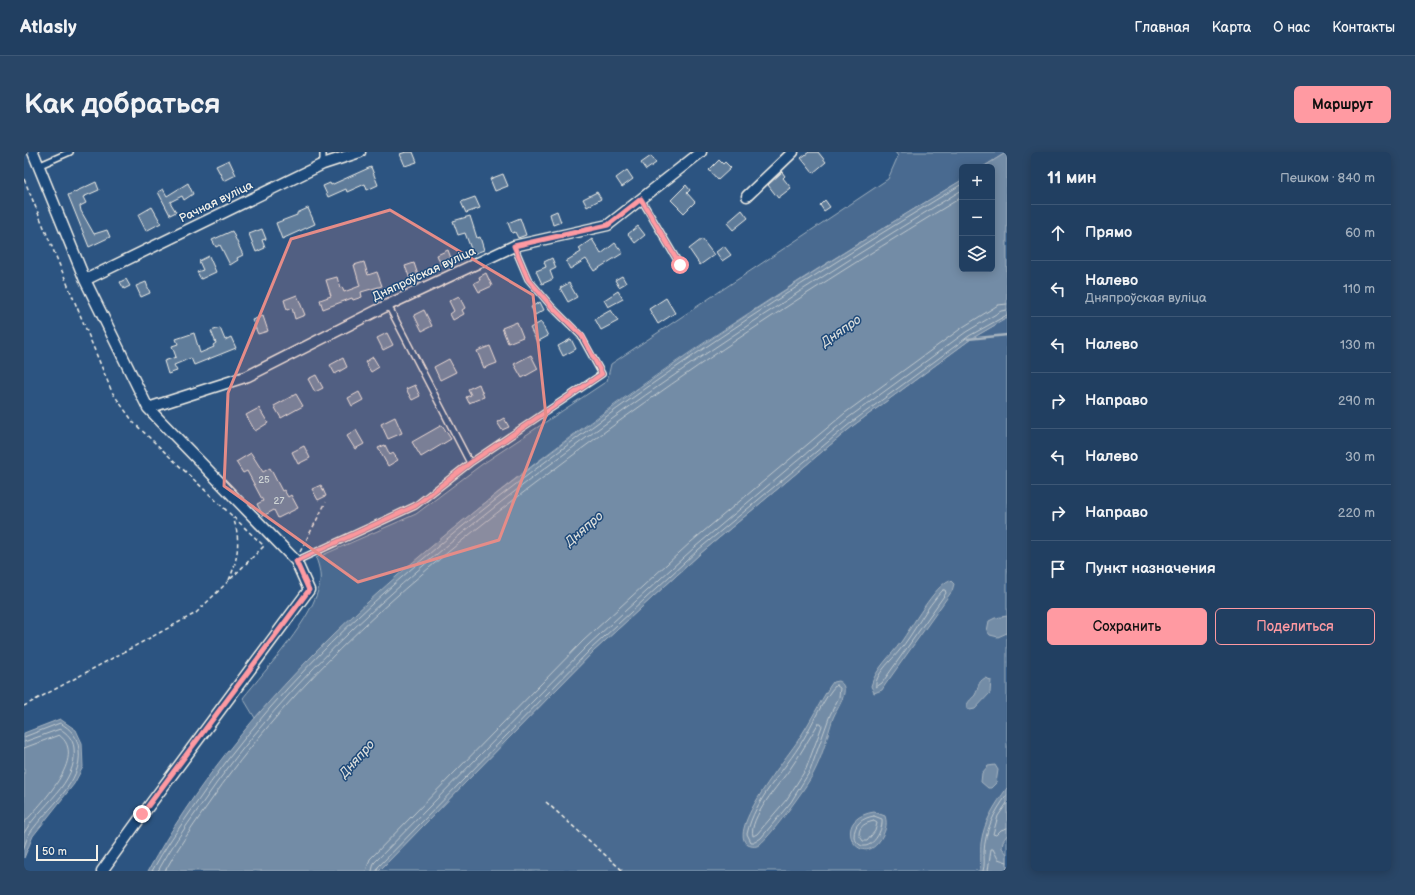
<!DOCTYPE html>
<html lang="ru">
<head>
<meta charset="utf-8">
<style>
  :root { --surface:#213f61; --page:#294667; --text:#f1f3f6; --muted:#a2afbd; --line:#3e5876; --accent:#ff9aa2 }
  body { margin:0; font-family:"Balsamiq Sans",sans-serif; background:var(--page); color:var(--text) }
  .controls { position:absolute; right:12px; top:12px; display:grid; overflow:hidden; border-radius:6px; box-shadow:0 2px 10px #0003 }
  .controls button { width:36px; height:36px; display:grid; place-items:center; padding:0; border:0; border-bottom:1px solid var(--line); background:var(--surface); color:var(--text); font:20px sans-serif }
  .scale { position:absolute; left:12px; bottom:10px; width:62px; box-sizing:border-box; padding-left:4px; border:2px solid #f4f1e8; border-top:0; font-size:11px; line-height:14px; white-space:nowrap; color:#f4f1e8; -webkit-text-stroke:3px #1f4a7a; paint-order:stroke }
  .stop { position:absolute; width:12px; height:12px; margin:-9px; border:3px solid #ff9aa2; border-radius:50%; background:#fff }
  .stop.end { background:#ff9aa2; border-color:#fff; box-shadow:0 1px 4px #0008 }
  .list { margin:0; padding:0; list-style:none }
  h2 { display:flex; justify-content:space-between; align-items:center; height:52px; margin:0; padding:0 16px; font-size:17px }
  h2 small { font-size:13px; font-weight:400; color:var(--muted) }
  .list li { display:grid; grid-template-columns:26px 1fr auto; gap:12px; align-items:center; box-sizing:border-box; height:56px; padding:0 16px; border-top:1px solid var(--line) }
  .list b { display:block; font-size:15px; white-space:nowrap }
  .list p { margin:0; font-size:13px; white-space:nowrap; color:var(--muted) }
  .list em { font-size:13px; font-style:normal; color:var(--muted) }
  .actions { display:flex; gap:8px; padding:12px 16px }
  .actions a { flex:1; padding:9px 0; border:1px solid var(--accent); border-radius:6px; text-align:center; font-size:14px; color:var(--accent) }
  .actions .main { background:var(--accent); color:#111 }
  .icon { flex:none; width:22px; height:22px; fill:none; stroke:currentColor; stroke-width:2; stroke-linecap:round; stroke-linejoin:round }
  .map { position:relative; flex:none; width:983px; height:719px; overflow:hidden; border-radius:6px }
  header { display:flex; align-items:center; gap:24px; box-sizing:border-box; height:56px; padding:0 20px; background:var(--surface); border-bottom:1px solid var(--line) }
  header strong { font-size:19px }
  nav { display:flex; gap:22px; margin-inline-start:auto; font-size:14px }
  .intro { display:flex; align-items:center; justify-content:space-between; box-sizing:border-box; height:96px; padding:0 24px }
  h1 { margin:0; font-size:28px }
  .button { padding:10px 18px; border-radius:6px; background:var(--accent); color:#111; font-size:14px; font-weight:700 }
  main { display:flex; gap:24px; padding:0 24px }
  aside { flex:1; background:var(--surface); border-radius:6px; box-shadow:0 2px 10px #0003 }
  .map>svg:first-child { display:block }
  .green { fill:#496b90; stroke:#9eaebc }
  .water { fill:#738ca6; stroke:#a7b4c0 }
  .lines { fill:none; stroke-linecap:round; stroke-linejoin:round }
  .shore { stroke:#c0c9ce; stroke-width:1 }
  .stream { stroke:#a7b4c0; stroke-width:2.5 }
  .building { fill:#5e7b9a; stroke:#f4f1e8 }
  .lane-casing { stroke:#f4f1e8; stroke-width:8 }
  .street-casing { stroke:#f4f1e8; stroke-width:13 }
  .path { stroke:#f4f1e8; stroke-width:1.5; stroke-dasharray:4 3; stroke-linecap:butt }
  .lane { stroke:#1f4a7a; stroke-width:5 }
  .street { stroke:#1f4a7a; stroke-width:10 }
  .route { stroke:#ff9aa2; stroke-width:5 }
  .marked { fill:#e58c88; fill-opacity:0.2; stroke:#e58c88; stroke-width:3; stroke-linejoin:round }
  .labels { text-anchor:middle; dominant-baseline:central; stroke-width:3; stroke-linejoin:round; paint-order:stroke }
  .number-label { font-size:10px; fill:#ced4d4 }
  .street-label { font-size:12px; fill:#f4f1e8; stroke:#1f4a7a }
  .water-label { font-size:13px; font-style:italic; fill:#dadddb; stroke:#1f4a7a }
</style>
</head>
<body>
<header>
<strong>Atlasly</strong>
<nav><a>Главная</a><a>Карта</a><a>О нас</a><a>Контакты</a></nav>
</header>
<div class="intro"><h1>Как добраться</h1><a class="button">Маршрут</a></div>
<main>
<div class="map">
<svg width="983" height="719" viewBox="0 0 983 719">
  <rect width="100%" height="100%" fill="#2c5481"/>
  <filter id="ink" filterUnits="userSpaceOnUse"><feTurbulence type="fractalNoise" baseFrequency=".025" numOctaves="2"/><feDisplacementMap in="SourceGraphic" scale="8" xChannelSelector="R" yChannelSelector="G"/><feConvolveMatrix kernelMatrix="1 2 1 2 8 2 1 2 1" color-interpolation-filters="sRGB"/></filter>
  <g filter="url(#ink)">
    <path class="green" d="M871 0H983L959 15H938V28C685 181 431 345 231 566L219 546C242 517 291 465 296 430 297 422 295 414 292 406L392 362 457 313 583 229 587 212 864 27 874 4Z
      M983 166V719H355L570 499 677 401 830 273 947 187Z"/>
    <path class="water" d="M983 0V166L947 187 830 273 677 401 570 499 355 719H124C215 553 365 423 514 310 650 208 792 116 938 28V117H968V15H959Z
      M926 428 930 432 928 439 861 533 858 538 850 541 847 534C852 516 866 505 877 490 887 476 911 433 926 428Z
      M983 464V481L974 485 966 483 963 479 965 469 971 466Z
      M961 526 967 528 966 541 951 557 946 558 943 557C942 550 947 548 951 543 955 536 953 530 961 526Z
      M814 529C829 535 813 556 809 566 803 584 799 603 790 620 785 632 742 691 733 694 730 695 726 694 724 693 701 679 766 602 775 587 786 570 795 552 806 534L809 530Z
      M36 567 52 578 58 591 59 615 50 632 9 684 0 706V581Z
      M971 613 974 618 972 631 967 636H964L957 630 958 621 964 614Z
      M983 636V683L979 689 978 696 983 702V719H955C958 710 956 700 957 691 960 669 971 653 983 636Z
      M850 660 861 664C864 673 861 680 856 688 836 719 804 667 850 660Z"/>
    <g class="lines">
      <path class="shore" d="M919 438H921L922 441 858 531 852 535C850 523 868 508 875 499 891 480 901 456 919 438Z
        M812 533 816 536 815 545 806 563 786 619 767 650 737 686 731 690H727L723 682C731 646 760 620 779 588 788 573 800 545 812 533Z
        M794 572H797L798 574 782 617 763 647 733 682 729 684C724 667 756 631 766 617 776 603 785 587 794 572Z
        M0 585 36 571C47 577 54 585 55 598 59 631 23 656 6 681 3 685 2 690 0 695
        M0 590 36 577C43 581 49 587 50 596 54 632 16 653 0 681
        M0 596 35 583C65 605 15 653 0 671
        M983 651 974 664 969 682 972 683 977 678 983 676
        M850 664 858 667C860 682 840 708 830 685 830 672 838 666 850 664Z
        M850 669 853 671 851 679 843 689H839L835 683C835 674 841 671 850 669Z
        M128 719C140 697 155 676 169 656 262 518 385 413 517 313 651 211 793 120 938 32
        M134 719C146 697 160 677 175 656 267 521 391 415 520 317 654 216 795 125 938 38
        M141 719C153 697 167 677 181 657 271 525 393 420 520 325 654 223 794 132 938 45
        M342 719 346 707 559 489 667 390 821 261 939 175 974 153 983 152
        M348 719 350 711 564 493 671 395 824 266 942 180 977 159 983 158
        M353 719 354 715 567 497 674 398 828 270 945 184 983 163
        M959 719C961 713 960 707 960 700 961 679 970 660 983 643
        M964 719 967 697H969L974 707 983 710"/>
      <path class="stream" d="M944 187 983 183"/>
    </g>
    <path class="building" d="M382 0H389L393 10 381 14 376 2Z
      M785 0H794L802 10 789 21 777 6Z
      M627 4 632 11 622 18 617 11Z
      M205 8 212 23 200 29 192 14Z
      M695 8 699 12 701 10 707 16 694 28 685 18Z
      M347 15 354 33 343 38 341 32 323 40 322 37 304 45 299 34 306 31 307 33Z
      M603 18 609 27 598 35 592 26Z
      M758 20 761 24 759 26 767 36 754 46 744 33Z
      M479 22 484 34 471 39 466 27Z
      M72 30 75 38 59 45 62 51 56 54 57 59 70 82 83 78 86 85 65 95 44 43Z
      M164 31 169 42 160 48 158 44 146 50 152 60 146 63 134 40 139 37 143 44Z
      M662 33 666 38 663 41 671 50 660 61 647 48Z
      M573 40 577 47 563 55 559 47Z
      M451 45 456 56 442 61 437 50Z
      M801 48 806 55 800 59 796 53Z
      M128 55 137 71 122 79 114 63Z
      M284 56 291 72 258 87 252 71 273 63V61Z
      M718 58 724 66 709 78 703 71Z
      M533 59 537 70 529 73 526 62Z
      M446 64 453 86 456 85 460 98 449 102 441 81 434 83 429 69Z
      M496 66 502 83 494 86 491 80 488 81 484 71Z
      M614 74 621 83 611 91 604 82Z
      M238 77 242 87 238 88 241 96 232 100 225 82Z
      M208 79 219 103 213 106 214 108 206 113 196 93 192 95 188 88Z
      M568 87 577 102 591 91 599 101 570 119 562 107 546 117 542 109 557 100 555 96Z
      M678 87 690 103 676 113 665 97Z
      M700 94 707 103 698 109 692 100Z
      M424 98 428 109 417 113 413 103Z
      M185 104 192 120 177 127 173 120 179 118 175 109Z
      M528 106 532 116 526 119 529 127 518 132 512 119 522 115 520 110Z
      M340 110 344 123 353 120 358 134 337 140 338 145 329 148 328 146 299 157 296 148 307 144 302 128 313 125 316 136 318 135 320 140 336 134 330 113Z
      M390 111 394 123 386 127 381 114Z
      M462 121 468 134 455 140 450 131 456 128 455 125Z
      M598 124 602 131 595 135 591 128Z
      M102 127 106 134 100 137 96 130Z
      M122 130 126 141 117 145 112 134Z
      M545 131 553 145 544 150 536 136Z
      M594 139 599 147 584 155 580 148Z
      M273 143 281 163 271 167 268 156 263 158 260 148Z
      M435 144 441 156 438 158 440 162 429 168 426 162 430 159 425 149Z
      M642 146 651 161 634 172 625 157Z
      M516 150 520 158 511 163 507 155Z
      M400 158 408 174 398 179 390 163Z
      M587 158 594 169 577 178 571 167Z
      M239 164 244 179 234 182 228 168Z
      M493 170 499 185 484 191 478 176Z
      M517 170 524 184 513 190 506 176Z
      M196 176 201 188 207 185 212 196 170 213 167 206 150 213 153 219 144 222 140 209 152 205 148 194 154 192 152 187 170 181 176 201 190 195 189 193 192 191 187 179Z
      M363 181 369 193 359 198 353 186Z
      M547 187 552 197 539 204 534 194Z
      M466 194 473 211 460 216 453 199Z
      M507 203 514 217 498 226 490 212Z
      M349 205 355 215 347 220 341 210Z
      M319 206 323 215 311 222 306 213Z
      M425 207 432 220 416 228 410 215Z
      M292 223 299 236 291 240 284 227Z
      M455 232 460 245 445 251 442 245 447 243 444 237Z
      M391 233 396 244 388 248 382 237Z
      M335 240 339 248 328 254 324 246Z
      M272 242 279 254 257 266 250 254Z
      M235 256 244 271 231 279 222 263Z
      M371 265 378 281 364 287 357 272Z
      M480 266 485 275 478 278 473 270Z
      M418 273 427 287 397 305 388 290Z
      M332 278 340 292 331 297 323 284Z
      M361 293 366 303 369 301 374 308 364 314 354 296Z
      M280 294 286 306 274 312 268 300Z
      M227 301 239 320 246 316 258 339 260 338 264 345 267 343 274 356 254 366 250 358 239 364 233 352 239 349 223 319 219 321 212 310Z
      M297 333 302 344 294 348 288 337Z"/>
    <g class="lines">
      <defs>
        <path id="lane" d="M299 0V12
          M14 14 46 0
          M617 47 656 113
          M364 153 446 311 578 222 557 184 528 155 504 127 490 94
          M272 409 391 354 446 311"/>
        <path id="street" d="M9 0 61 128 124 256 272 409 285 438 119 662 78 719
          M723 44 769 0
          M61 128 299 12 336 0
          M124 256 224 224 364 153 490 94 584 73 677 0"/>
      </defs>
      <use href="#lane" class="lane-casing"/>
      <use href="#street" class="street-casing"/>
      <path class="path" d="M0 27 88 240 110 271 240 394 172 461 0 554
        M276 400 302 350
        M205 428C214 408 217 386 209 366
        M522 650 599 719"/>
      <use href="#lane" class="lane"/>
      <use href="#street" class="street"/>
    </g>
  </g>
  <g class="lines" filter="url(#ink)">
    <path class="route" d="M118 662 285 438 272 409 391 354 446 311 578 222 558 184 528 155 504 127 490 94 584 73 617 47 656 113"/>
  </g>
  <path class="marked" d="M366 58 509 143 522 264 475 388 334 430 200 334 204 241 267 87Z"/>
  <g class="labels">
    <g class="number-label">
      <text x="240" y="328">25</text>
      <text x="255" y="349">27</text>
    </g>
    <g class="street-label">
      <text transform="translate(192 50) rotate(-26)">Рачная вуліца</text>
      <text transform="translate(400 122) rotate(-25)">Дняпроўская вуліца</text>
    </g>
    <g class="water-label">
      <text transform="translate(817 179) rotate(-35)">Дняпро</text>
      <text transform="translate(560 377) rotate(-41)">Дняпро</text>
      <text transform="translate(333 607) rotate(-48)">Дняпро</text>
    </g>
  </g>
</svg>
<div class="controls">
<button>+</button>
<button>−</button>
<button><svg class="icon" aria-label="layers" viewBox="0 0 24 24"><path d="M12 4l9 5-9 5-9-5zM3 14l9 5 9-5"/></svg></button>
</div>
<div class="scale">50 m</div>
<div class="stop" style="left:656px;top:113px"></div>
<div class="stop end" style="left:118px;top:662px"></div>
</div>
<aside>
<h2>11 мин<small>Пешком · 840 m</small></h2>
<ul class="list">
<li><svg class="icon" aria-label="ahead" viewBox="0 0 24 24"><path d="M12 20V5M6 11l6-6 6 6"/></svg><div><b>Прямо</b></div><em>60 m</em></li>
<li><svg class="icon" aria-label="left" viewBox="0 0 24 24"><path d="M17 20v-9H6M10 6l-5 5 5 5"/></svg><div><b>Налево</b><p>Дняпроўская вуліца</p></div><em>110 m</em></li>
<li><svg class="icon" aria-label="left" viewBox="0 0 24 24"><path d="M17 20v-9H6M10 6l-5 5 5 5"/></svg><div><b>Налево</b></div><em>130 m</em></li>
<li><svg class="icon" aria-label="right" viewBox="0 0 24 24"><path d="M7 20v-9h11M14 6l5 5-5 5"/></svg><div><b>Направо</b></div><em>290 m</em></li>
<li><svg class="icon" aria-label="left" viewBox="0 0 24 24"><path d="M17 20v-9H6M10 6l-5 5 5 5"/></svg><div><b>Налево</b></div><em>30 m</em></li>
<li><svg class="icon" aria-label="right" viewBox="0 0 24 24"><path d="M7 20v-9h11M14 6l5 5-5 5"/></svg><div><b>Направо</b></div><em>220 m</em></li>
<li><svg class="icon" aria-label="arrive" viewBox="0 0 24 24"><path d="M6 21V4h12l-3 4 3 4H6"/></svg><div><b>Пункт назначения</b></div></li>
</ul>
<div class="actions"><a class="main">Сохранить</a><a>Поделиться</a></div>
</aside>
</main>
</body>
</html>
